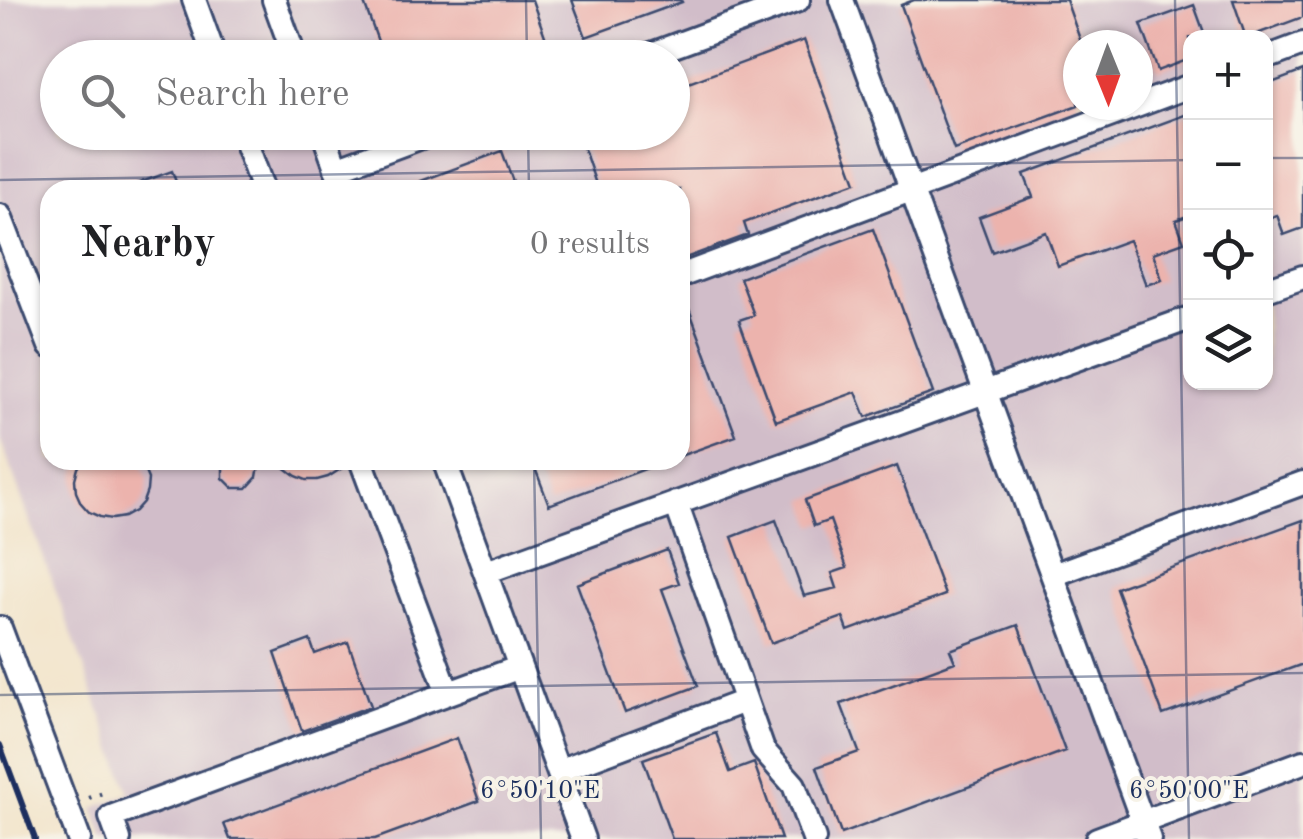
<!DOCTYPE html>
<html lang="en">
<head>
<meta charset="utf-8">
<style>
  :root { --surface:#fff; --page:#f6f6f6; --text:#202124; --muted:#757577; --line:#e0e0e0 }
  body { margin:0; font-family:"Old Standard TT",serif; background:var(--page); color:var(--text) }
  .controls { position:absolute; right:30px; top:30px; display:grid; overflow:hidden; border-radius:20px; box-shadow:0 2px 8px #0004 }
  .controls button { width:90px; height:90px; display:grid; place-items:center; padding:0; border:0; border-bottom:2px solid var(--line); background:var(--surface); color:var(--text); font:50px sans-serif }
  .compass { position:absolute; left:1063px; top:30px; width:90px; height:90px; border-radius:50%; background:var(--surface); box-shadow:0 2px 8px #0004; rotate:179deg }
  .list { margin:0; padding:0; list-style:none }
  h2 { display:flex; justify-content:space-between; align-items:center; height:130px; margin:0; padding:0 40px; font-size:42px }
  h2 small { font-size:32px; font-weight:400; color:var(--muted) }
  .icon { flex:none; width:55px; height:55px; fill:none; stroke:currentColor; stroke-width:2; stroke-linecap:round; stroke-linejoin:round }
  .map { position:relative; flex:none; width:1303px; height:839px; overflow:hidden }
  .search { position:absolute; background:var(--surface); box-shadow:0 2px 8px #0004; left:40px; top:40px; width:650px; height:110px; display:flex; align-items:center; gap:25px; box-sizing:border-box; padding:0 35px; border-radius:55px; color:var(--muted); font-size:38px }
  .panel { position:absolute; background:var(--surface); box-shadow:0 2px 8px #0004; left:40px; top:180px; width:650px; height:290px; border-radius:30px }
  .map>svg:first-child { display:block }
  .industrial { fill:#d1bdc9; fill-rule:evenodd }
  .building { fill:#ecb3ad }
  .lines { fill:none; stroke-linecap:round; stroke-linejoin:round }
  .minor-casing { stroke:#3b4a6e; stroke-width:28 }
  .path { stroke:#3b4a6e; stroke-width:4; stroke-dasharray:2.5 8; stroke-linecap:butt }
  .minor { stroke:#fff; stroke-width:22 }
  .rail { stroke:#1b2f5e; stroke-width:6 }
  .ticks { fill:none; stroke:#1b2f5e; stroke-width:2.5; stroke-opacity:0.45 }
  .ticks-label { font-size:25px; text-anchor:middle; fill:#1b2f5e; stroke:#f7f3e8; stroke-width:8; stroke-linejoin:round; paint-order:stroke }
</style>
</head>
<body>
<div class="map">
<svg width="1303" height="839" viewBox="0 0 1303 839">
  <rect width="100%" height="100%" fill="#f7f3e8"/>
  <filter id="ink" filterUnits="userSpaceOnUse"><feTurbulence type="fractalNoise" baseFrequency=".01" numOctaves="2"/><feDisplacementMap in="SourceGraphic" scale="20" xChannelSelector="R" yChannelSelector="G"/><feConvolveMatrix kernelMatrix="1 2 1 2 8 2 1 2 1" color-interpolation-filters="sRGB"/></filter>
  <filter id="wash" filterUnits="userSpaceOnUse"><feTurbulence type="fractalNoise" baseFrequency=".0048" numOctaves="4" result="noise"/><feDisplacementMap in="SourceGraphic" scale="40" xChannelSelector="R" yChannelSelector="G"/><feGaussianBlur stdDeviation="2.25" result="paint"/><feColorMatrix in="noise" values="0 0 0 0 0 0 0 0 0 0 0 0 0 0 0 0 0 1.4 0 .05"/><feComposite in="paint" operator="in"/></filter>
  <g filter="url(#wash)">
    <rect width="100%" height="100%" fill="#f2e3c8"/>
    <path class="industrial" d="M0 0H1303V839H105L94 808 130 793 0 439ZM1190 38H1266V382H1190ZM1078 45H1138V105H1078ZM58 58H672V132H58ZM50 190H680V460H50Z"/>
    <g id="blocks">
      <path class="building" d="M363 0H532L550 50 531 58H384Z
        M572 0H681L682 2 586 37Z
        M914 0H1066L1082 45H1078V105L954 150 901 5Z
        M1233 0H1303V17L1246 38Z
        M1194 5 1206 38H1190V59L1158 71 1141 24Z
        M804 40 856 182 744 223 748 235 680 260V190H598L578 132H672V89Z
        M1303 71V228L1284 235 1277 215 1269 218 1266 208V85Z
        M1190 113V215L1176 220 1184 242 1153 253 1162 280 1146 285 1129 240 1058 266 1046 232 992 252 979 217 1033 197 1024 174Z
        M502 151 516 190H403L402 188Z
        M172 171 179 190H125V188Z
        M873 229 933 393 866 417 856 392 776 421 739 320 754 315 740 278Z
        M682 290 736 436 680 456V291Z
        M83 460H140L148 479 147 491 143 502 135 511 124 517 112 519 100 517 89 512 81 503 76 492 75 479 78 468Z
        M223 460H260L257 477 247 488H233L223 478Z
        M275 460H346L347 465 328 477 317 480H306L296 476Z
        M532 460H664V462L549 505Z
        M897 466 945 595 848 631 843 617 771 643 732 537 776 520 804 596 837 588 832 573 847 568 830 520 814 526 805 500Z
        M1303 520V664L1163 715 1116 588Z
        M667 550 679 583 662 589 698 686 625 713 577 584Z
        M1018 625 1065 751 841 834 817 767 859 752 841 704 955 662 950 650Z
        M310 640 315 654 348 642 371 706 302 731 275 653Z
        M716 733 730 772 754 763 781 839H672L643 759Z
        M457 738 479 801 375 839H230L224 824Z"/>
    </g>
  </g>
  <g filter="url(#ink)">
    <use href="#blocks" fill-opacity="0" stroke="#3b4a6e" stroke-width="2.5"/>
    <g class="lines">
      <defs>
        <path id="minor" d="M194 0 215 58
          M274 0 295 58
          M842 0 1149 839
          M641 58 798 0
          M1266 58 1303 44
          M242 132 263 190
          M323 132 344 190
          M336 169 435 132
          M0 216 50 346
          M680 276 1190 86
          M1266 290 1303 277
          M361 460 448 693
          M444 460 583 839
          M676 503 763 750 794 785 814 839
          M486 572 1190 318
          M1053 575 1303 483
          M0 628 79 839
          M558 771 745 701
          M119 839 111 817 520 667
          M1097 839 1303 762"/>
      </defs>
      <use href="#minor" class="minor-casing"/>
      <path class="path" d="M89 798 103 793"/>
      <use href="#minor" class="minor"/>
      <path class="rail" d="M0 745 35 839"/>
    </g>
  </g>
  <path class="ticks" d="M526 0 527 58M1175 0 1189 839M528 132 529 190M1266 158H1303M0 180 1190 160M534 460 541 839M0 695 1303 673"/>
  <g class="ticks-label">
    <text x="540" y="798">6°50'10"E</text>
    <text x="1189" y="798">6°50'00"E</text>
  </g>
</svg>
<div class="controls">
<button>+</button>
<button>−</button>
<button><svg class="icon" aria-label="locate" viewBox="0 0 24 24"><circle cx="12" cy="12" r="6"/><path d="M12 2v4M12 18v4M2 12h4M18 12h4"/></svg></button>
<button><svg class="icon" aria-label="layers" viewBox="0 0 24 24"><path d="M12 4l9 5-9 5-9-5zM3 14l9 5 9-5"/></svg></button>
</div>
<svg class="compass" viewBox="-18 -18 36 36"><path d="M0-13l5 13h-10z" fill="#e53935"/><path d="M0 13l5-13h-10z" fill="#757577"/></svg>
<div class="search"><svg class="icon" aria-label="search" viewBox="0 0 24 24"><circle cx="10" cy="10" r="6"/><path d="M15 15l6 6"/></svg>Search here</div>
<section class="panel">
<h2>Nearby<small>0 results</small></h2>
<ul class="list">
</ul>
</section>
</div>
</body>
</html>
